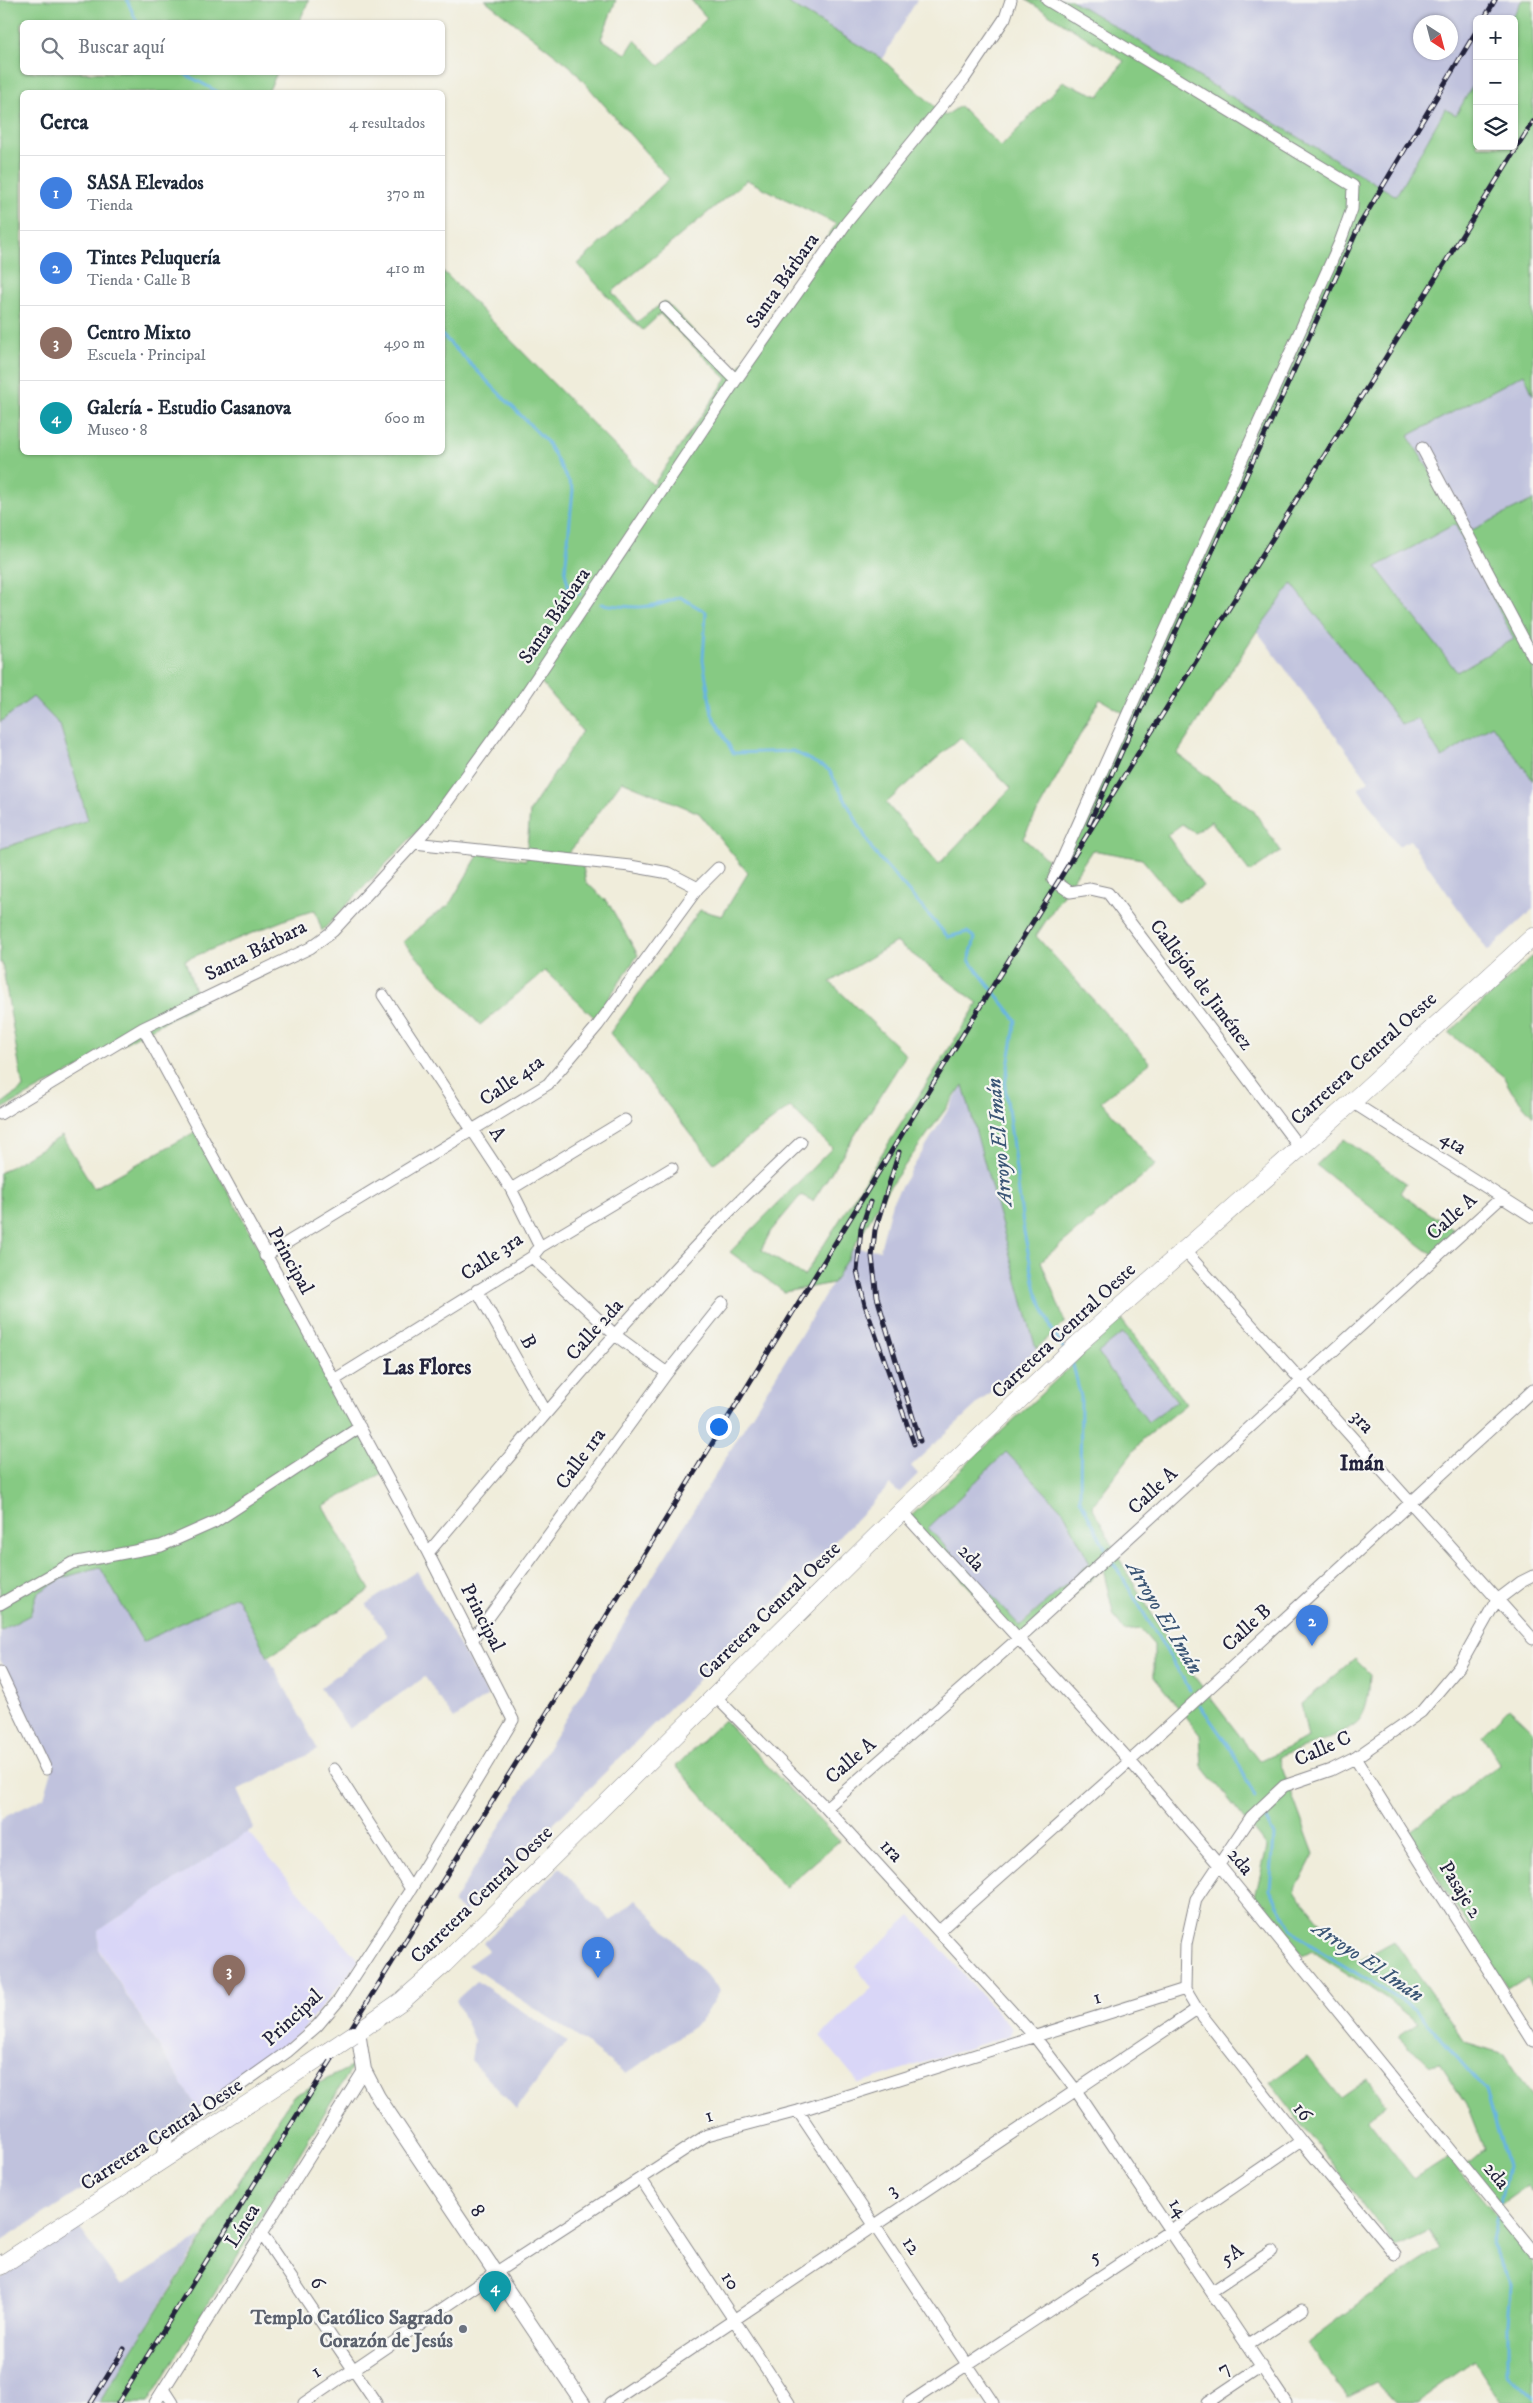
<!DOCTYPE html>
<html lang="es">
<head>
<meta charset="utf-8">
<style>
  :root { --surface:#fff; --page:#f2f2f3; --text:#1f2937; --muted:#747a83; --line:#e0e1e3; --accent:#1f6fb2 }
  body { margin:0; font-family:"IM FELL DW Pica",serif; background:var(--page); color:var(--text) }
  .controls { position:absolute; right:15px; top:15px; display:grid; overflow:hidden; border-radius:8px; box-shadow:0 1px 4px #0004 }
  .controls button { width:45px; height:45px; display:grid; place-items:center; padding:0; border:0; border-bottom:1px solid var(--line); background:var(--surface); color:var(--text); font:25px sans-serif }
  .compass { position:absolute; left:1413px; top:15px; width:45px; height:45px; border-radius:50%; background:var(--surface); box-shadow:0 1px 4px #0004; rotate:144deg }
  .you { position:absolute; left:718px; top:1426px; width:18px; height:18px; margin:-12px; border:4px solid #fff; border-radius:50%; background:#1a73e8; box-shadow:0 0 0 8px #1a73e833 }
  .badge { display:grid; place-items:center; width:32px; height:32px; border-radius:50%; background:var(--accent); color:#fff; font-size:16px; font-weight:700 }
  .pin { position:absolute; translate:-50% -41px; filter:drop-shadow(0 1px 2px #0008) }
  .pin::after { content:''; position:absolute; top:26px; width:18px; height:15px; background:inherit; clip-path:polygon(0 0,100% 0,50% 100%) }
  .list { margin:0; padding:0; list-style:none }
  h2 { display:flex; justify-content:space-between; align-items:center; height:65px; margin:0; padding:0 20px; font-size:21px }
  h2 small { font-size:16px; font-weight:400; color:var(--muted) }
  .list li { display:grid; grid-template-columns:32px 1fr auto; gap:15px; align-items:center; box-sizing:border-box; height:75px; padding:0 20px; border-top:1px solid var(--line) }
  .list b { display:block; font-size:19px; white-space:nowrap }
  .list p { margin:0; font-size:16px; white-space:nowrap; color:var(--muted) }
  .list em { font-size:16px; font-style:normal; color:var(--muted) }
  .icon { flex:none; width:28px; height:28px; fill:none; stroke:currentColor; stroke-width:2; stroke-linecap:round; stroke-linejoin:round }
  .map { position:relative; flex:none; width:1533px; height:2403px; overflow:hidden }
  .search { position:absolute; background:var(--surface); box-shadow:0 1px 4px #0004; left:20px; top:20px; width:425px; height:55px; display:flex; align-items:center; gap:12px; box-sizing:border-box; padding:0 18px; border-radius:8px; color:var(--muted); font-size:19px }
  .panel { position:absolute; background:var(--surface); box-shadow:0 1px 4px #0004; left:20px; top:90px; width:425px; height:365px; border-radius:8px }
  .map>svg:first-child { display:block }
  .built { fill:#d9d6f7 }
  .industrial { fill:#c0c2dd; fill-rule:evenodd }
  .green { fill:#86ca83; stroke:#54765f; fill-rule:evenodd }
  .lines { fill:none; stroke-linecap:round; stroke-linejoin:round }
  .stream { stroke:#68b5e1; stroke-width:3 }
  .minor-casing { stroke:#89888b; stroke-width:13 }
  .tertiary-casing { stroke:#89888b; stroke-width:16 }
  .primary-casing { stroke:#89888b; stroke-width:19 }
  .minor { stroke:#fff; stroke-width:11 }
  .tertiary { stroke:#fff; stroke-width:14 }
  .primary { stroke:#fff; stroke-width:18 }
  .rail-casing { stroke:#22223b; stroke-width:5 }
  .rail { stroke:#f6f6f2; stroke-width:3; stroke-dasharray:9; stroke-linecap:butt }
  .primary-bridge-casing { stroke:#89888b; stroke-width:19; stroke-linecap:butt }
  .primary-bridge { stroke:#fff; stroke-width:18 }
  .worship-dot { fill:#6b7280; stroke:#f6f6f2; stroke-width:2 }
  .labels { text-anchor:middle; dominant-baseline:central; stroke-width:4.5; stroke-linejoin:round; paint-order:stroke }
  .street-label { font-size:20px; fill:#22223b; stroke:#f6f6f2 }
  .worship-label { font-size:20px; font-weight:bold; fill:#5b616d; stroke:#f6f6f2; text-anchor:end }
  .water-label { font-size:21px; font-style:italic; fill:#3a5575; stroke:#f6f6f2 }
  .neighbourhood-label { font-size:21px; font-weight:bold; fill:#22223b; stroke:#f6f6f2 }
</style>
</head>
<body>
<div class="map">
<svg width="1533" height="2403" viewBox="0 0 1533 2403">
  <rect width="100%" height="100%" fill="#f6f6f2"/>
  <filter id="ink" filterUnits="userSpaceOnUse"><feTurbulence type="fractalNoise" baseFrequency=".02" numOctaves="2"/><feDisplacementMap in="SourceGraphic" scale="10" xChannelSelector="R" yChannelSelector="G"/><feConvolveMatrix kernelMatrix="1 2 1 2 8 2 1 2 1" color-interpolation-filters="sRGB"/></filter>
  <filter id="wash" filterUnits="userSpaceOnUse"><feTurbulence type="fractalNoise" baseFrequency=".0096" numOctaves="4" result="noise"/><feDisplacementMap in="SourceGraphic" scale="20" xChannelSelector="R" yChannelSelector="G"/><feGaussianBlur stdDeviation="1.12" result="paint"/><feColorMatrix in="noise" values="0 0 0 0 0 0 0 0 0 0 0 0 0 0 0 0 0 1.4 0 .05"/><feComposite in="paint" operator="in"/></filter>
  <g filter="url(#wash)">
    <rect width="100%" height="100%" fill="#f0eddb"/>
    <path class="built" d="M247 1831 359 1961 302 2031 198 2109 99 1950 98 1931Z
      M911 1915 1012 2029 1010 2035 859 2083 820 2036 872 1988 855 1966Z"/>
    <path class="industrial" d="M783 0H917L882 59Z
      M1071 0H1522L1511 19H1477V78L1456 115 1445 110 1396 196ZM1420 22H1450V52H1420Z
      M1524 374 1533 395V500L1468 532 1408 435Z
      M1455 524 1514 639 1457 672 1376 567Z
      M1292 584 1402 725 1418 718 1442 757 1492 724 1533 780V909L1488 951 1410 840 1398 846 1358 788 1369 781 1257 631Z
      M33 697 60 725 88 820 0 849V722Z
      M963 1085 1036 1349 911 1466 918 1474 899 1493 890 1485 708 1670 465 1912 453 1903 854 1248 880 1250 892 1202Z
      M1123 1332 1177 1402 1148 1423 1098 1353Z
      M1006 1452 1063 1511 1091 1563 1019 1626 928 1528Z
      M100 1567 143 1642 236 1596 318 1750 237 1790 254 1828 98 1931 99 1951 198 2109 148 2147 0 2242V1819L44 1798 52 1770 0 1659V1631L30 1615 38 1593 62 1578Z
      M417 1571 488 1695 454 1719 425 1677 349 1729 320 1688 388 1636 366 1604Z
      M560 1868 611 1921 636 1899 720 1990 700 2022 626 2074 571 2032 468 1965 489 1950 483 1943Z
      M477 1981 567 2041 516 2109 471 2060 474 2040 456 2000Z
      M78 2226 121 2286 203 2236 99 2403H0V2278Z"/>
    <path class="green" d="M0 0H309L299 22H22V72L277 73 268 92H22V452H442L443 271 653 485 727 379 660 314 643 330 622 312 578 264 669 179 570 66 485 0H616L601 39 626 54 635 40 660 66 707 18 691 0H783L882 59 945 116 960 106 1001 147 1063 82 1099 96 1124 61 1026 0H1071L1396 196 1445 109 1456 115 1477 78V146H1514V19H1511L1522 0H1533V395L1524 374 1408 436 1468 532 1533 500V780L1492 725 1442 758 1418 719 1402 725 1292 584 1257 631 1177 754 1253 810 1281 851 1250 872 1211 821 1195 833 1182 824 1167 835 1203 886 1178 902 1142 859 1092 850 1036 936 1150 1063 1101 1101 1156 1165 1041 1261 1065 1322 1036 1349 963 1085 885 1193 833 1283 784 1292 730 1252 832 1148 790 1107 714 1163 610 1033 700 910 722 916 748 873 699 813 622 781 563 861 582 862 586 882 609 904 638 955 595 1018 545 971 480 1025 403 942 430 918 449 905 479 854 526 860 530 811 582 731 536 676 426 822 322 931 315 910 287 919 185 960 199 1003 0 1110V1105L23 1088 2 963H0V849L88 820 60 725 33 697 0 722ZM747 180 836 224 735 374 665 301 637 322 612 292ZM1455 524 1514 639 1457 672 1376 567ZM1100 699 1125 714 1057 868 1023 838ZM961 737 1011 788 939 864 886 803ZM896 942 978 1003 804 1276 761 1250 771 1231 801 1195 813 1201 906 1055 830 982Z
      M1533 956V1116L1512 1092 1503 1076 1449 1033Z
      M195 1132 383 1473 323 1506 370 1590 268 1657 236 1596 143 1642 100 1567 62 1578 38 1593 30 1615 0 1631V1173L62 1136 94 1188Z
      M1344 1139 1406 1183 1400 1193 1457 1232 1434 1256 1316 1165Z
      M1121 1319 1186 1404 1143 1439 1092 1506 1126 1571 1174 1650 1259 1761 1308 1738 1301 1704 1355 1659 1370 1674C1369 1688 1369 1706 1360 1719 1351 1733 1296 1750 1278 1757L1314 1854 1295 1891 1326 1929 1358 1961 1394 1941 1465 2042 1504 2054 1533 2099V2192L1528 2186 1501 2205 1468 2164 1484 2150 1466 2104 1439 2063 1429 2065 1399 2036 1417 2023 1387 1999 1312 1951 1303 1956 1255 1897 1267 1847 1202 1766 1200 1735 1154 1677V1645L1140 1629 1125 1631 1114 1616 1103 1569 1020 1642 907 1520ZM1123 1333 1177 1401 1148 1422 1098 1353ZM1006 1452 1063 1511 1090 1563 1020 1626 928 1528Z
      M1509 1708 1533 1731V1984L1526 1976 1507 1988 1409 1832 1500 1764 1482 1735Z
      M724 1720 839 1841 785 1888 676 1766Z
      M1307 2057 1340 2098 1367 2079 1386 2105 1367 2118 1414 2179 1448 2157 1533 2260V2403H1502L1474 2361 1416 2403H1396L1377 2383 1348 2397 1307 2343 1373 2293 1440 2249 1429 2232 1396 2247 1270 2083Z
      M353 2066 148 2403H99L293 2096Z"/>
    <g class="lines">
      <path class="stream" d="M127 0 137 22
        M181 72 218 92
        M442 335 547 442 573 489 565 572 569 589 580 594
        M601 604C633 608 650 610 680 597L706 612 703 660 712 714 733 753 793 751 829 770 873 851 948 937 967 932 975 938 969 960 1016 1020 1005 1085 1024 1232 1036 1291 1052 1330 1064 1349
        M1070 1359 1073 1365 1081 1397 1080 1499 1105 1548
        M1113 1562 1190 1690
        M1200 1705 1232 1751 1255 1797
        M1266 1819 1274 1836 1270 1890 1292 1929 1310 1945 1415 2009 1486 2091 1508 2166 1500 2203
        M1497 2217 1491 2243 1511 2286 1508 2323V2373L1533 2398"/>
    </g>
  </g>
  <g filter="url(#ink)">
    <g class="lines">
      <defs>
        <path id="minor" d="M1047 0 1353 186 1352 209 1340 242 1053 880 1070 892 1090 889 1108 893 1299 1147
          M665 308 736 380
          M1422 448 1533 657
          M414 843 630 866 669 873 698 888
          M383 995 511 1189 540 1247
          M143 1028 428 1553 513 1720 411 1889 339 2000 317 2026 287 2052 168 2137 160 2161
          M1352 1102 1533 1217
          M0 1114 143 1028 310 948 333 931 429 827 525 695 736 380 847 222 964 79 1005 18 1011 0
          M511 1189 625 1120
          M1184 1250 1533 1639
          M265 1256 548 1084 598 1025 698 888 718 868
          M532 1257 615 1335 667 1373
          M477 1290 546 1412
          M334 1380 532 1257 540 1247 672 1168
          M902 1511 1130 1761 1219 1865 1533 2251
          M428 1553C522 1441 616 1329 717 1224 744 1196 773 1169 801 1142
          M0 1604 72 1563 161 1546 215 1522 360 1427
          M472 1640 667 1373 723 1303
          M0 1672 46 1769
          M714 1695 826 1808 1035 2037 1075 2089 1286 2403
          M1355 1758 1533 2041
          M334 1769 411 1889
          M826 1808 1019 1638 1502 1197
          M939 1931 1130 1761 1533 1390
          M1185 1989 1186 1944 1196 1899 1251 1817 1284 1786 1331 1770 1355 1758 1421 1712 1459 1667 1496 1601 1521 1582 1533 1576
          M1185 1989 1197 2009 1301 2141 1395 2254
          M798 2111 993 2403
          M641 2179 789 2403
          M261 2233 376 2403
          M1212 2291 1272 2251
          M1248 2345 1303 2309
          M164 2389 173 2403
          M155 2403 364 2070
          M304 2403 495 2273 707 2135 798 2111 1185 1989
          M610 2403 1197 2009
          M909 2403 1171 2230 1301 2141
          M1207 2403 1262 2366"/>
        <path id="tertiary" d="M358 2032 364 2070 378 2097 583 2403"/>
        <path id="primary" d="M353 2035 403 2000 444 1964 902 1511 1078 1344 1352 1102 1533 937
          M0 2266 329 2051"/>
      </defs>
      <use href="#minor" class="minor-casing"/>
      <use href="#tertiary" class="tertiary-casing"/>
      <use href="#primary" class="primary-casing"/>
      <use href="#minor" class="minor"/>
      <use href="#tertiary" class="tertiary"/>
      <use href="#primary" class="primary"/>
      <defs>
        <path id="rail" d="M1484 19 1495 0
          M1089 824 1360 224 1477 30
          M899 1152 875 1230 872 1257 877 1297 920 1441
          M870 1202 861 1229 857 1271 865 1305 914 1444
          M91 2403 124 2349
          M118 2403 531 1739 1002 971 1533 122"/>
      </defs>
      <use href="#rail" class="rail-casing"/>
      <use href="#rail" class="rail"/>
      <defs>
        <path id="primary-bridge" d="M329 2051 353 2035"/>
      </defs>
      <use href="#primary-bridge" class="primary-bridge-casing"/>
      <use href="#primary-bridge" class="primary-bridge"/>
    </g>
  </g>
  <circle class="worship-dot" cx="463" cy="2329" r="5"/>
  <g class="labels">
    <g class="street-label">
      <text transform="translate(783 281) rotate(-55)">Santa Bárbara</text>
      <text transform="translate(555 616) rotate(-56)">Santa Bárbara</text>
      <text transform="translate(256 951) rotate(-27)">Santa Bárbara</text>
      <text transform="translate(1201 985) rotate(53)">Callejón de Jiménez</text>
      <text transform="translate(1364 1059) rotate(-42)">Carretera Central Oeste</text>
      <text transform="translate(512 1081) rotate(-35)">Calle 4ta</text>
      <text transform="translate(497 1134) rotate(57)">A</text>
      <text transform="translate(1453 1143) rotate(32)">4ta</text>
      <text transform="translate(1452 1217) rotate(-42)">Calle A</text>
      <text transform="translate(492 1257) rotate(-34)">Calle 3ra</text>
      <text transform="translate(290 1261) rotate(61)">Principal</text>
      <text transform="translate(595 1330) rotate(-48)">Calle 2da</text>
      <text transform="translate(1064 1331) rotate(-43)">Carretera Central Oeste</text>
      <text transform="translate(528 1342) rotate(61)">B</text>
      <text transform="translate(1362 1422) rotate(48)">3ra</text>
      <text transform="translate(581 1459) rotate(-54)">Calle 1ra</text>
      <text transform="translate(1153 1491) rotate(-43)">Calle A</text>
      <text transform="translate(971 1558) rotate(47)">2da</text>
      <text transform="translate(770 1611) rotate(-44)">Carretera Central Oeste</text>
      <text transform="translate(482 1618) rotate(63)">Principal</text>
      <text transform="translate(1247 1628) rotate(-43)">Calle B</text>
      <text transform="translate(1323 1749) rotate(-24)">Calle C</text>
      <text transform="translate(851 1761) rotate(-41)">Calle A</text>
      <text transform="translate(891 1851) rotate(47)">1ra</text>
      <text transform="translate(1240 1862) rotate(51)">2da</text>
      <text transform="translate(1460 1890) rotate(58)">Pasaje 2</text>
      <text transform="translate(482 1895) rotate(-44)">Carretera Central Oeste</text>
      <text transform="translate(1097 1998) rotate(-18)">1</text>
      <text transform="translate(293 2018) rotate(-43)">Principal</text>
      <text transform="translate(1302 2112) rotate(52)">16</text>
      <text transform="translate(709 2116) rotate(-19)">1</text>
      <text transform="translate(162 2135) rotate(-33)">Carretera Central Oeste</text>
      <text transform="translate(1496 2176) rotate(51)">2da</text>
      <text transform="translate(892 2190) rotate(-34)">3</text>
      <text transform="translate(1178 2208) rotate(56)">14</text>
      <text transform="translate(477 2211) rotate(56)">8</text>
      <text transform="translate(243 2226) rotate(-58)">Línea</text>
      <text transform="translate(911 2246) rotate(56)">12</text>
      <text transform="translate(1232 2255) rotate(-34)">5A</text>
      <text transform="translate(1095 2257) rotate(-33)">5</text>
      <text transform="translate(730 2281) rotate(57)">10</text>
      <text transform="translate(317 2283) rotate(56)">6</text>
      <text transform="translate(1224 2369) rotate(-34)">7</text>
      <text transform="translate(316 2372) rotate(-35)">1</text>
    </g>
    <g class="worship-label">
      <text x="453" y="2318">Templo Católico Sagrado<tspan x="453" dy="23">Corazón de Jesús</tspan></text>
    </g>
    <g class="water-label">
      <text transform="translate(1000 1142) rotate(-95)">Arroyo El Imán</text>
      <text transform="translate(1164 1618) rotate(59)">Arroyo El Imán</text>
      <text transform="translate(1368 1962) rotate(34)">Arroyo El Imán</text>
    </g>
    <g class="neighbourhood-label">
      <text x="427" y="1368">Las Flores</text>
      <text x="1362" y="1464">Imán</text>
    </g>
  </g>
</svg>
<div class="controls">
<button>+</button>
<button>−</button>
<button><svg class="icon" aria-label="layers" viewBox="0 0 24 24"><path d="M12 4l9 5-9 5-9-5zM3 14l9 5 9-5"/></svg></button>
</div>
<svg class="compass" viewBox="-18 -18 36 36"><path d="M0-13l5 13h-10z" fill="#e53935"/><path d="M0 13l5-13h-10z" fill="#747a83"/></svg>
<div class="you"></div>
<div class="pin badge" style="left:598px;top:1978px;background:#3f7fe0">1</div>
<div class="pin badge" style="left:1312px;top:1646px;background:#3f7fe0">2</div>
<div class="pin badge" style="left:229px;top:1996px;background:#8d6e63">3</div>
<div class="pin badge" style="left:495px;top:2312px;background:#0f9aa8">4</div>
<div class="search"><svg class="icon" aria-label="search" viewBox="0 0 24 24"><circle cx="10" cy="10" r="6"/><path d="M15 15l6 6"/></svg>Buscar aquí</div>
<section class="panel">
<h2>Cerca<small>4 resultados</small></h2>
<ul class="list">
<li><span class="badge" style="background:#3f7fe0">1</span><div><b>SASA Elevados</b><p>Tienda</p></div><em>370 m</em></li>
<li><span class="badge" style="background:#3f7fe0">2</span><div><b>Tintes Peluquería</b><p>Tienda · Calle B</p></div><em>410 m</em></li>
<li><span class="badge" style="background:#8d6e63">3</span><div><b>Centro Mixto</b><p>Escuela · Principal</p></div><em>490 m</em></li>
<li><span class="badge" style="background:#0f9aa8">4</span><div><b>Galería - Estudio Casanova</b><p>Museo · 8</p></div><em>600 m</em></li>
</ul>
</section>
</div>
</body>
</html>
